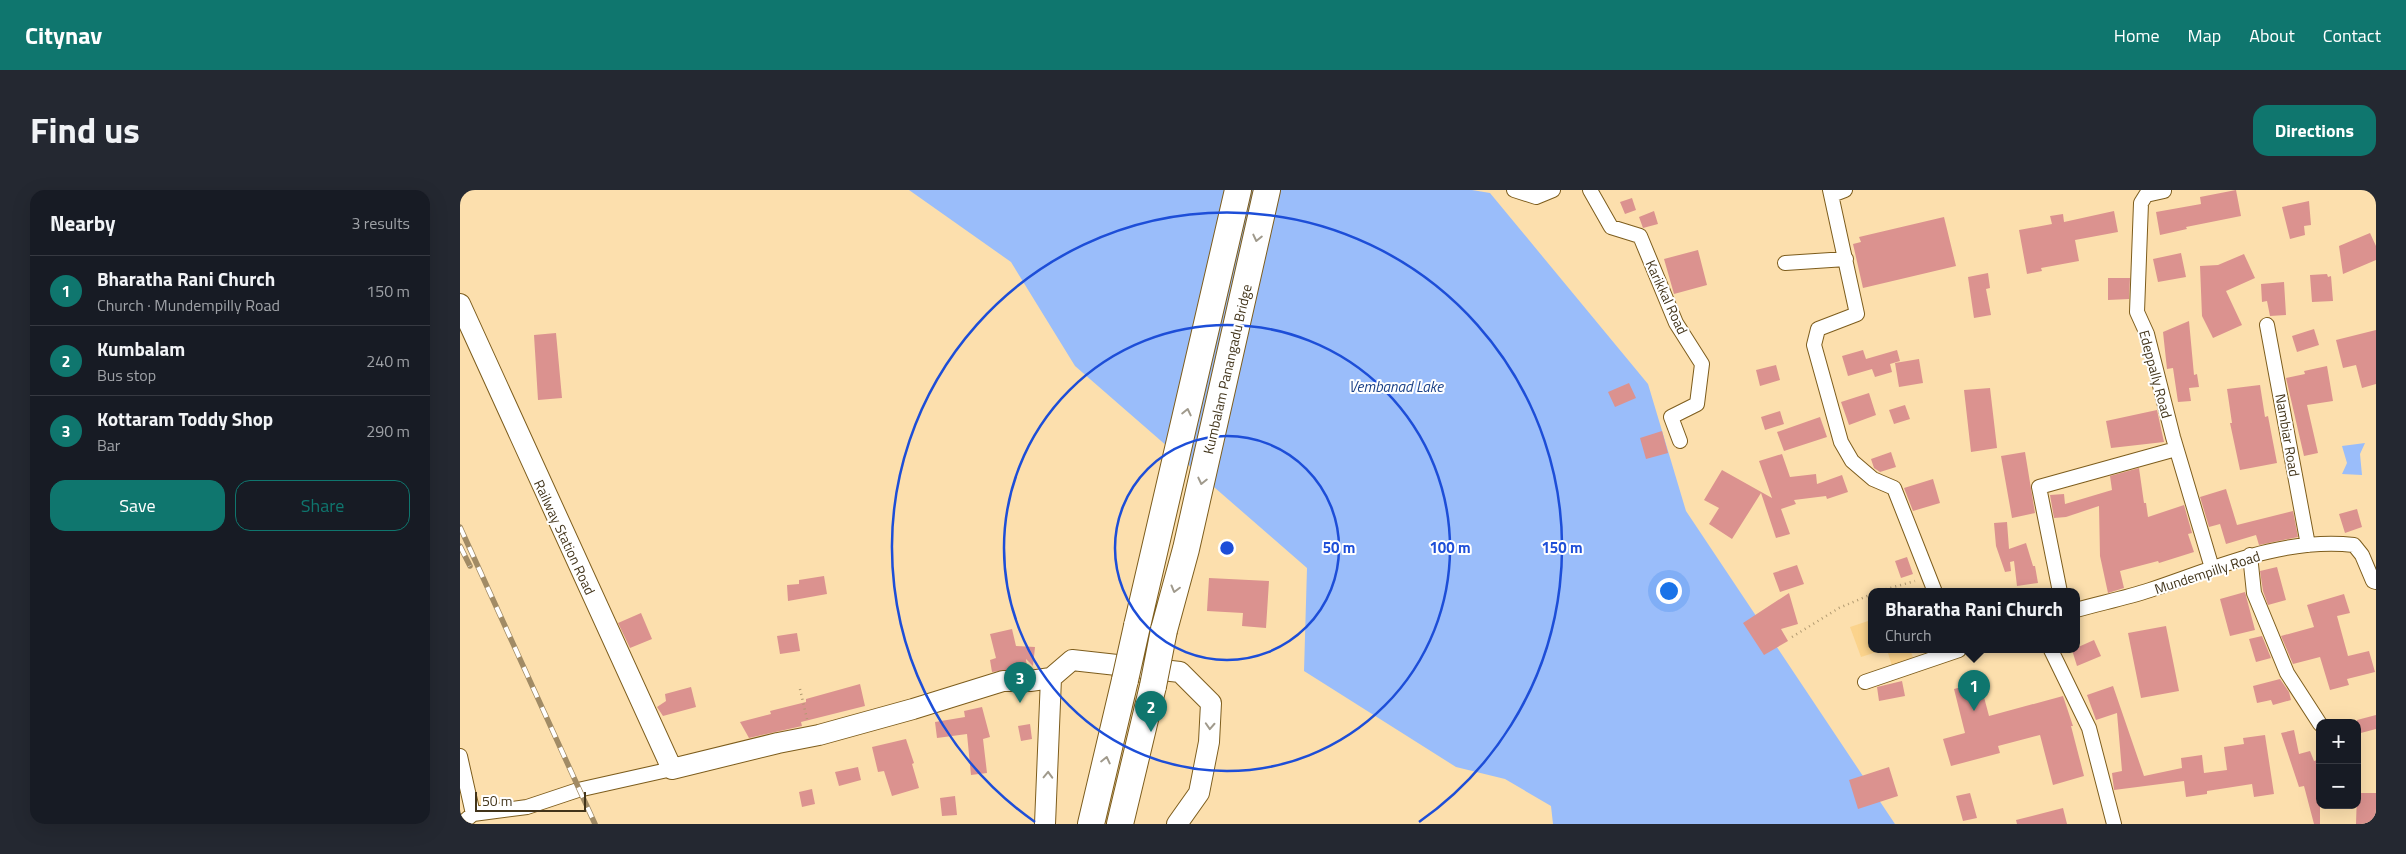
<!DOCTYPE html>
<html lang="en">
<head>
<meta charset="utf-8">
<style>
  :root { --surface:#171b24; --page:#242831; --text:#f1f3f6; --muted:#9ea1a6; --line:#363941; --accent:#0f766e }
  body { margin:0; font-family:"Titillium Web",sans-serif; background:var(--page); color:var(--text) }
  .controls { position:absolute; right:15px; bottom:15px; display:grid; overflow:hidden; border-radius:10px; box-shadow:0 5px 20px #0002 }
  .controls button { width:45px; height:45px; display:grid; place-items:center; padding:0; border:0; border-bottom:1px solid var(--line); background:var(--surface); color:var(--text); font:25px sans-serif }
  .scale { position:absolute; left:15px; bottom:12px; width:111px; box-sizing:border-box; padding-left:5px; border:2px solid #42341a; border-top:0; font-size:14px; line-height:18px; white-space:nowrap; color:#42341a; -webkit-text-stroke:4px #fff; paint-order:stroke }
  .you { position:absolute; left:1208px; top:400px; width:18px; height:18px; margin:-12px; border:4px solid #fff; border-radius:50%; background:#1a73e8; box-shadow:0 0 0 8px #1a73e833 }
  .badge { display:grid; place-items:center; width:32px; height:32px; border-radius:50%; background:var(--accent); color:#fff; font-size:16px; font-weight:700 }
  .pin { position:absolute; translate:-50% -41px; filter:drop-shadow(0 1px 2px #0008) }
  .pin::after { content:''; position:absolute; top:26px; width:18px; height:15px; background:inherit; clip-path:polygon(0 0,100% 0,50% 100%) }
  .popup { position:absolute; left:1408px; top:398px; width:212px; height:65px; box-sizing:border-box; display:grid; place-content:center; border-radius:10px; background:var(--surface); filter:drop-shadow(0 1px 4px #0005); font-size:16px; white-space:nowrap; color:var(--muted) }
  .popup b { font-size:19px; color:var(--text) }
  .popup::after { content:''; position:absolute; left:50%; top:100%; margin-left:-10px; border:10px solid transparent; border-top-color:var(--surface) }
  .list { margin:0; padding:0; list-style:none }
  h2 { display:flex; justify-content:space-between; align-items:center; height:65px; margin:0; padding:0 20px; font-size:21px }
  h2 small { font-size:16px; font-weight:400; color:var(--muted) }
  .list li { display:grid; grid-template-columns:32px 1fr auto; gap:15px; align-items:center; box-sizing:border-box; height:70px; padding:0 20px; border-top:1px solid var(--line) }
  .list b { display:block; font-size:19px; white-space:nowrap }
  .list p { margin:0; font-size:16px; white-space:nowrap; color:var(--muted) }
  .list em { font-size:16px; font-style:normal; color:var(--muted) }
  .actions { display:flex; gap:10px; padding:15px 20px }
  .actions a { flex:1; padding:11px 0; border:1px solid var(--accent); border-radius:15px; text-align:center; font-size:18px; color:var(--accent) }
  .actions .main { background:var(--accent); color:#fff }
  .map { position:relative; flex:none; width:1916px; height:634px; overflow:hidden; border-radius:15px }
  header { display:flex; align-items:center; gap:30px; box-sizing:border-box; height:70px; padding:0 25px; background:var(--accent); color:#fff }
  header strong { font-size:24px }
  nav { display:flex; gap:28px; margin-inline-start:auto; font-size:18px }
  .intro { display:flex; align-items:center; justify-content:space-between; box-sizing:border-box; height:120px; padding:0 30px }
  h1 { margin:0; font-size:35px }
  .button { padding:12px 22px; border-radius:15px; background:var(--accent); color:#fff; font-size:18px; font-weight:700 }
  main { display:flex; gap:30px; padding:0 30px }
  aside { flex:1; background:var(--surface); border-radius:15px; box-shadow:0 5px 20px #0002 }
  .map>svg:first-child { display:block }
  .built { fill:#fbd38c }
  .water { fill:#9abdfa }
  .building { fill:#db928f }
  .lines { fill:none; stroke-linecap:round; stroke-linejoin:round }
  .street-casing { stroke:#7d5d1d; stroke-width:16 }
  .secondary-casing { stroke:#7d5d1d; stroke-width:22 }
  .highway-casing { stroke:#7d5d1d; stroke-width:28 }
  .path { stroke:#b19a71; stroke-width:2.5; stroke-dasharray:1 4; stroke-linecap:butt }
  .street { stroke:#fff; stroke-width:14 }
  .secondary { stroke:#fff; stroke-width:20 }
  .highway { stroke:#fff; stroke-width:26 }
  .rail-casing { stroke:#a18b65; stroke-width:5.5 }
  .rail { stroke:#fff; stroke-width:4; stroke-dasharray:11; stroke-linecap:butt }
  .highway-bridge-casing { stroke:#7d5d1d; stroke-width:28; stroke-linecap:butt }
  .highway-bridge { stroke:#fff; stroke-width:26 }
  .oneway { stroke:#a09a8c }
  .ring { fill:none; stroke:#1d4ed8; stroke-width:2.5 }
  .labels { text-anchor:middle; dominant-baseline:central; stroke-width:4; stroke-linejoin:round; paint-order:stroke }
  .street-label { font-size:14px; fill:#42341a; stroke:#fff }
  .water-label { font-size:15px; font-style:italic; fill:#1b4187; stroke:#fff }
  .centre { fill:#1d4ed8; stroke:#fff; stroke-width:2.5 }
  .ring-label { font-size:15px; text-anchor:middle; font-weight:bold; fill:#1d4ed8; stroke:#fff; stroke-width:4; stroke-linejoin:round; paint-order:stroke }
</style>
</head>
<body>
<header>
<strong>Citynav</strong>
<nav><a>Home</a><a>Map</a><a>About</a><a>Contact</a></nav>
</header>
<div class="intro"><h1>Find us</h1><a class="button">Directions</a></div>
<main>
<aside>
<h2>Nearby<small>3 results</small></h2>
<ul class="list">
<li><span class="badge">1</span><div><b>Bharatha Rani Church</b><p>Church · Mundempilly Road</p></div><em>150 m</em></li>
<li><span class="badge">2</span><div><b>Kumbalam</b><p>Bus stop</p></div><em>240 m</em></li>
<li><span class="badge">3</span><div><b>Kottaram Toddy Shop</b><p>Bar</p></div><em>290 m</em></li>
</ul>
<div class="actions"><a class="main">Save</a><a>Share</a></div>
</aside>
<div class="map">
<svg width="1916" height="634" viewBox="0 0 1916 634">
  <rect width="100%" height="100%" fill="#fcdfad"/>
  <path class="built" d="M1411 430 1412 460H1423L1401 467 1390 437Z
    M1427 460H1450L1455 472 1433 479Z"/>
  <path class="water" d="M449 0H1012L1030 3 1188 194 1226 321 1435 634H1093L1091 616 1045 589 996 577 844 481 847 378 615 176 551 72Z
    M1905 253 1900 264 1902 285 1882 284 1887 273 1882 256Z"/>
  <path class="building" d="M1776 0 1781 26 1726 37 1727 39 1700 45 1696 22 1741 14 1740 7Z
    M1172 8 1176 20 1165 24 1160 12Z
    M1849 11 1851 35 1844 36 1845 45 1830 49 1822 17Z
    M1194 21 1198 34 1183 38 1179 27Z
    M1654 21 1658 42 1615 50 1619 71 1581 78 1582 81 1567 84 1559 40 1592 34 1590 26 1603 24 1604 32Z
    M1484 27 1496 76 1403 98 1393 54 1401 52 1399 47Z
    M1910 43 1916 56V70L1883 84 1879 56Z
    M1238 60 1247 95 1214 104 1204 69Z
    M1721 63 1726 87 1698 92 1693 69Z
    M1784 64 1795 88 1766 101 1782 135 1753 148 1742 126 1740 76 1758 75Z
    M1528 83 1530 98 1526 99 1531 125 1514 128 1508 87Z
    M1867 84 1868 87 1871 86 1873 111 1852 112 1850 85Z
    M1648 88H1670L1669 109 1648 110Z
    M1824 92 1826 125 1810 126 1807 111 1802 112 1801 94Z
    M1729 131 1734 185 1737 184 1739 197 1729 198 1731 211 1718 212 1713 178 1707 179 1703 142Z
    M1854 139 1859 155 1837 162 1832 146Z
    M1916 140V194L1902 198 1896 175 1883 178 1876 150Z
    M96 143 102 208 78 210 74 145Z
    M1403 160 1406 169 1437 160 1440 171 1430 174 1432 182 1415 187 1412 179 1388 186 1382 166Z
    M1459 169 1463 193 1439 197 1435 173Z
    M1316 175 1320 190 1300 196 1296 180Z
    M1867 176 1873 211 1847 215 1858 263 1844 266 1826 188 1845 184 1844 181Z
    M1169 193 1176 208 1155 217 1148 202Z
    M1800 195 1805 227 1808 226 1817 273 1780 280 1770 233H1772L1767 199Z
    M1530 198 1537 258 1511 262 1504 200Z
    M1409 203 1416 225 1389 235 1381 212Z
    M1445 215 1450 229 1434 234 1429 220Z
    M1697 220 1704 252 1651 258 1646 231Z
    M1320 221 1324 234 1305 240 1301 227Z
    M1360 227 1367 247 1324 261 1317 242Z
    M1202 241 1208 263 1186 269 1180 248Z
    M1431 262 1436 277 1420 282 1414 278 1411 269Z
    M1565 262 1575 323 1552 328 1541 266Z
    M1322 264 1330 287 1356 284 1357 294 1382 285 1388 302 1367 309 1366 306 1334 310 1336 314 1321 319 1330 344 1316 348 1301 303 1272 349 1249 334 1259 318 1244 310 1262 280 1312 308 1299 271Z
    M1679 278 1684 313H1686L1688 327 1724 315 1732 343 1728 344 1734 362 1699 373 1698 371 1660 381 1664 398 1648 403 1640 366 1639 316 1606 327 1594 328 1590 305 1604 304 1605 314 1652 300 1650 286Z
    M1473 289 1480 313 1453 321 1444 298Z
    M1766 299 1777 335 1833 321 1838 347 1799 355 1796 345 1766 354 1760 334 1749 337 1740 307Z
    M1897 319 1902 337 1885 343 1879 324Z
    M1547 332 1549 359 1566 353 1573 376H1575L1578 393 1557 396 1554 371 1550 372 1551 381 1545 382 1536 356 1534 333Z
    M1447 367 1453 384 1441 388 1435 371Z
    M1337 375 1344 394 1320 402 1313 383Z
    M1817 377 1826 410 1808 415 1803 401 1800 381Z
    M364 386 367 404 328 411 327 395 339 394V390Z
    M749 388 809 391 806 438 782 436 783 423 747 421Z
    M1785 402 1795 440 1770 446 1760 409Z
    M1329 403 1338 434 1321 439 1328 451 1304 465 1283 433Z
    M1884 404 1890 423 1877 426 1888 466 1909 461 1915 482 1887 489 1889 495 1870 500 1860 467 1833 474 1821 446 1854 437 1847 415Z
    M181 423 192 449 170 458 158 433Z
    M1706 436 1719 501 1681 508 1668 443Z
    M552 439 556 456 575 457 573 476 566 469 567 478 532 482 530 470 536 468 530 444Z
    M337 443 340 461 320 464 317 446Z
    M1802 446 1811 468 1796 472 1789 449Z
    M1634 450 1641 466 1617 476 1612 460H1616V458Z
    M1820 489 1829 502 1831 510 1813 515 1811 510 1797 513 1793 496Z
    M1442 491 1445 506 1419 511 1417 497Z
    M1520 492 1529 526 1603 506 1613 536H1611L1624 586 1593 595 1580 545 1538 556 1540 563 1491 576 1483 549 1505 543 1494 499Z
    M400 494 405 516 341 532 342 536 289 548 280 532 311 524 310 521 346 512V509Z
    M1653 496 1684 586 1722 578 1721 568 1742 565 1744 583 1767 580 1764 557 1784 554 1783 548 1805 545 1814 604 1794 607 1792 594 1747 601V604L1726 607 1724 591 1654 600 1652 583 1662 581 1657 523 1636 530 1627 505Z
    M231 497 236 517 203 526 197 517 206 511 205 504Z
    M522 517 530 547 523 549 527 583 511 585 507 544 477 548 475 532 505 527 504 521Z
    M1916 525V539L1897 544V530Z
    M570 534 572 549 561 551 558 536Z
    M1834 540 1839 564 1850 561 1854 571 1860 569V634H1854L1844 596 1839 597 1821 543Z
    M446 549 454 573 452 574 459 598 432 606 424 581 418 582 412 557Z
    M398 577 401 590 379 596 375 582Z
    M1429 577 1438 606 1398 619 1389 590Z
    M352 599 355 614 342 617 339 602Z
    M1510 603 1517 628 1503 631 1496 606Z
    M1897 603H1916V634H1896Z
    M495 606 497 625 482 626 480 608Z
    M1603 618 1607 634H1557L1556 630Z"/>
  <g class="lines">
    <defs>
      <path id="street" d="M1054 0 1076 7 1093 0
        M1130 0 1151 37 1180 46 1216 133 1242 174 1237 214 1211 227 1220 251
        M1370 0 1397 124 1358 139 1354 155 1381 252 1392 271 1413 289 1434 298 1475 402
        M1704 1 1686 5 1681 13 1677 122 1687 144 1713 247 1752 378
        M1372 5 1385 0
        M1325 73 1386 69
        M1807 135 1848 355
        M1790 365 1794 403 1827 483 1860 534
        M1600 402 1579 297 1716 259
        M1616 420C1641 413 1666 408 1690 400 1756 378 1823 347 1894 355L1902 365 1913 391 1916 392
        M1591 460 1629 538 1654 634
        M1405 492 1499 460
        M0 566 13 624
        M1 634 13 624 67 617 118 600 212 579"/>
      <path id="secondary" d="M0 114 212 579 318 553 359 545 453 519 543 491H570L591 488
        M585 634 591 488 612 470 720 482 751 513 749 552 739 603 717 634"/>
      <path id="highway" d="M677 436 778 0
        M704 440 726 359 807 0
        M631 634 665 490
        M660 634 693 496"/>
    </defs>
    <use href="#street" class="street-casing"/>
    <use href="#secondary" class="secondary-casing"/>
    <use href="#highway" class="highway-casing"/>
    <path class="path" d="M1416 402 1455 391
      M1332 447 1379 418 1412 404
      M340 499 347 529"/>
    <use href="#street" class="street"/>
    <use href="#secondary" class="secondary"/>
    <use href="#highway" class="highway"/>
    <defs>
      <path id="rail" d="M0 337 135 634
        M0 356 10 376"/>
    </defs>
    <use href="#rail" class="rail-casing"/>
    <use href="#rail" class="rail"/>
    <defs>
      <path id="highway-bridge" d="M665 490 677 436
        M693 496 704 440"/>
    </defs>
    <use href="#highway-bridge" class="highway-bridge-casing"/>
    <use href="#highway-bridge" class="highway-bridge"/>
  </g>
  <defs><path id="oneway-chevron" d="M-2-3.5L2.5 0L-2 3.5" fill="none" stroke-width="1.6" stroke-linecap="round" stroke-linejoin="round" transform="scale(1.25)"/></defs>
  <g class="oneway">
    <use href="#oneway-chevron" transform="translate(797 48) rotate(103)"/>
    <use href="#oneway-chevron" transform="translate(727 222) rotate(-77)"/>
    <use href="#oneway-chevron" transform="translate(742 291) rotate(103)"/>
    <use href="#oneway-chevron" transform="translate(715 399) rotate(105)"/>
    <use href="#oneway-chevron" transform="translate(750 536) rotate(93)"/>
    <use href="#oneway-chevron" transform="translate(646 570) rotate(-77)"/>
    <use href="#oneway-chevron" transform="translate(588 585) rotate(-88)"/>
  </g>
  <g class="ring">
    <circle cx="767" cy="358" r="112"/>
    <circle cx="767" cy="358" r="223"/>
    <path d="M575 632A335 335 0 1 1 959 632"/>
  </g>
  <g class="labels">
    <g class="street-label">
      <text transform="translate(1207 107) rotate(65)">Karikkal Road</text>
      <text transform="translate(767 179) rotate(-77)">Kumbalam Panangadu Bridge</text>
      <text transform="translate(1696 184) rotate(75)">Edeppally Road</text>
      <text transform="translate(1828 245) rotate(80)">Nambiar Road</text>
      <text transform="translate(105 347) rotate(65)">Railway Station Road</text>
      <text transform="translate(1747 382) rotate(-18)">Mundempilly Road</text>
    </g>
    <g class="water-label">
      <text x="936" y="196">Vembanad Lake</text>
    </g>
  </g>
  <circle cx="767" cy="358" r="8" class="centre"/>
  <g class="ring-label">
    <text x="879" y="363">50 m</text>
    <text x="990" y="363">100 m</text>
    <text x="1102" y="363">150 m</text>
  </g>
</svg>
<div class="controls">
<button>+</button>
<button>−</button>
</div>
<div class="scale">50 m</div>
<div class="you"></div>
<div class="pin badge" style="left:1514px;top:521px">1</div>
<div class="popup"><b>Bharatha Rani Church</b>Church</div>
<div class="pin badge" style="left:691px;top:542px">2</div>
<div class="pin badge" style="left:560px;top:513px">3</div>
</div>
</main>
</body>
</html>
